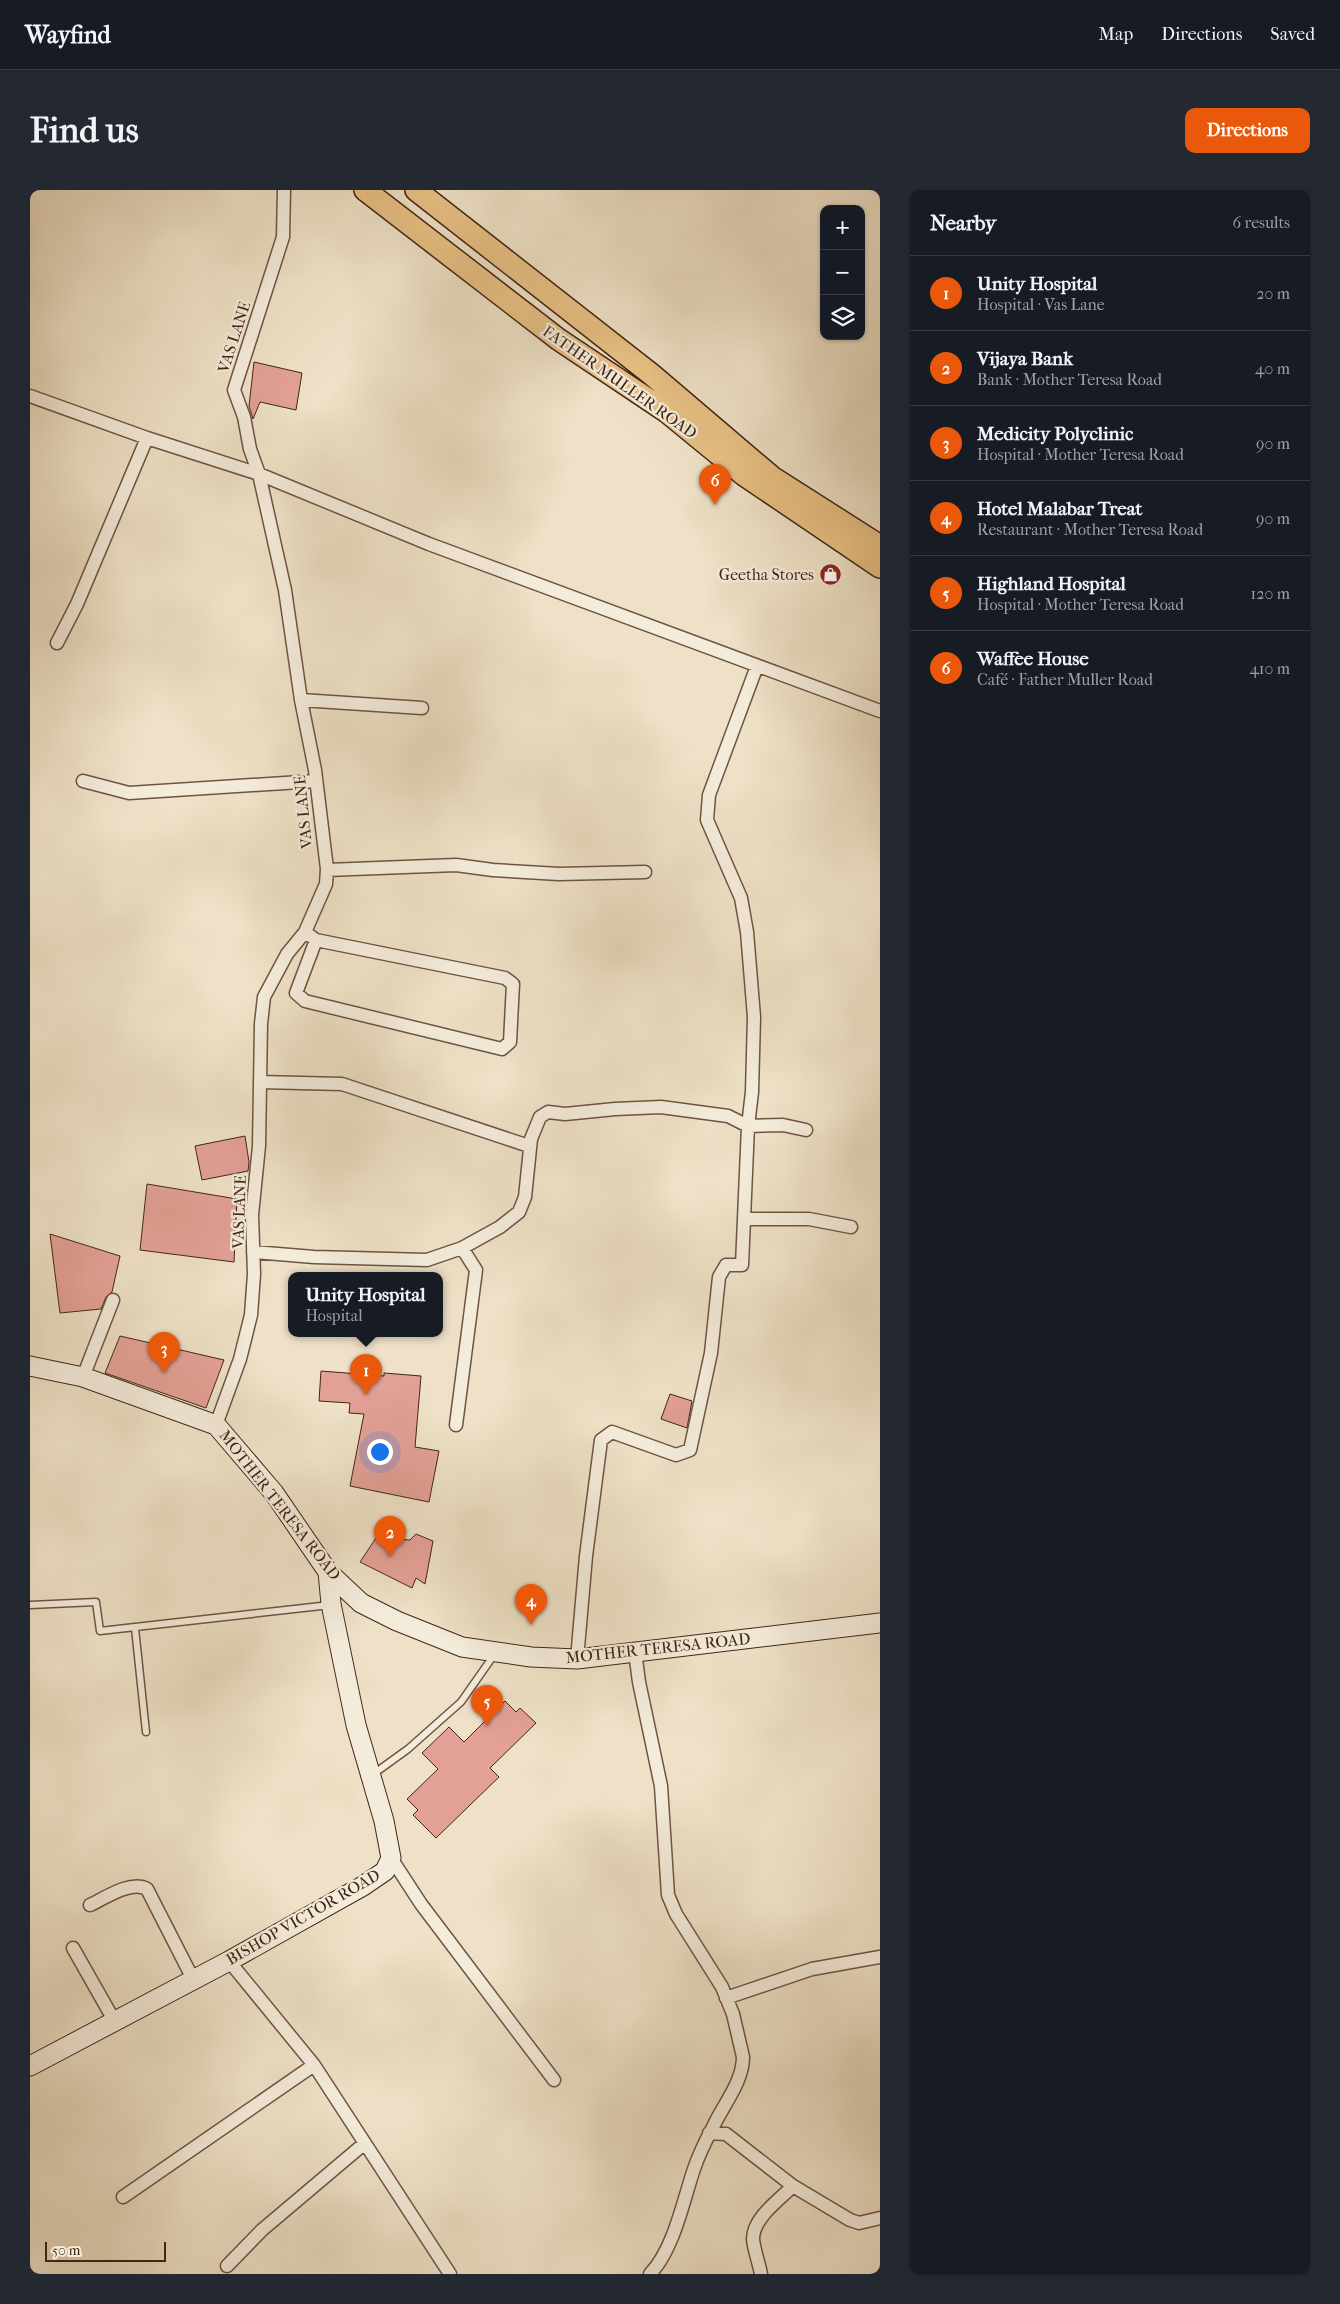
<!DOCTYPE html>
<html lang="en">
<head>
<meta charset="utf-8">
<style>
  :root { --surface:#171b24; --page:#242831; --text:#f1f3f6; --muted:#9ea1a6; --line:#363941; --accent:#ea580c }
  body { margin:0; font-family:"IM FELL French Canon",serif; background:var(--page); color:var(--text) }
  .controls { position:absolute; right:15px; top:15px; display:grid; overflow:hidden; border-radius:10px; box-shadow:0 1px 4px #0004 }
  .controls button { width:45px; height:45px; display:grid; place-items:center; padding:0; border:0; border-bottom:1px solid var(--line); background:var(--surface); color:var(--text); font:25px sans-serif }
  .scale { position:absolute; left:15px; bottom:12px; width:121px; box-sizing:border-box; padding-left:5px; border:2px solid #432516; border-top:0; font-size:14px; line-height:18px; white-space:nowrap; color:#432516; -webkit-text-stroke:4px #f4ecdb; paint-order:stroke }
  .you { position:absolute; left:349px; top:1261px; width:18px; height:18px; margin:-12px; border:4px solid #fff; border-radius:50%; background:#1a73e8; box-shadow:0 0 0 8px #1a73e833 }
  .badge { display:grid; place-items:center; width:32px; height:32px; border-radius:50%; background:var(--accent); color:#fff; font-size:16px; font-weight:700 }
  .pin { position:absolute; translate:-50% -41px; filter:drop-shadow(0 1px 2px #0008) }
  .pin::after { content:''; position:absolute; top:26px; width:18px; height:15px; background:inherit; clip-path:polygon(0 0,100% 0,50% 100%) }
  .popup { position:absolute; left:258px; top:1082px; width:155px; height:65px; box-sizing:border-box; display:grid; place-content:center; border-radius:10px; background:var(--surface); filter:drop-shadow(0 1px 4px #0005); font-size:16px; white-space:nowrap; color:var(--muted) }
  .popup b { font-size:19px; color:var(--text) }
  .popup::after { content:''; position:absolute; left:50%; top:100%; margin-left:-10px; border:10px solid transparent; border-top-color:var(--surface) }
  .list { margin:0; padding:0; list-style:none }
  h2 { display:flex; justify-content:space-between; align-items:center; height:65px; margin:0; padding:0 20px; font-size:21px }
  h2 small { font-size:16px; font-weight:400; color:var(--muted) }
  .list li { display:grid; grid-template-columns:32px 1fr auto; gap:15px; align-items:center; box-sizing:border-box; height:75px; padding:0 20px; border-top:1px solid var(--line) }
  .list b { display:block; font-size:19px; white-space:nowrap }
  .list p { margin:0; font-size:16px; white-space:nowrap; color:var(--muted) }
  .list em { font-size:16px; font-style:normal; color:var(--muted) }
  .icon { flex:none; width:28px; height:28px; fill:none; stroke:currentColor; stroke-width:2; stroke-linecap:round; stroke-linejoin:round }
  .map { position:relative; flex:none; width:850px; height:2084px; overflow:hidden; border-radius:10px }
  header { display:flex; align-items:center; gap:30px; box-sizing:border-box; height:70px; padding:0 25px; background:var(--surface); border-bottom:1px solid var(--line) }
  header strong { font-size:24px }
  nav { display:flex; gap:28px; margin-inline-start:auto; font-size:18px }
  .intro { display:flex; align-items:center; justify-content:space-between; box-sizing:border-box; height:120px; padding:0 30px }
  h1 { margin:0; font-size:35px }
  .button { padding:12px 22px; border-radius:10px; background:var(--accent); color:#fff; font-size:18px; font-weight:700 }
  main { display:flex; gap:30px; padding:0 30px }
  aside { flex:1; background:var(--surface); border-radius:10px; box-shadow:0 1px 4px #0004 }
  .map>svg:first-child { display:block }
  .building { fill:#e3a096; stroke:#432516 }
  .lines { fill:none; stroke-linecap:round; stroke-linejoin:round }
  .lane-casing { stroke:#6e5442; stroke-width:9 }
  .street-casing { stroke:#6e5442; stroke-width:15 }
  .secondary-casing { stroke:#432516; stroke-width:21 }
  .primary-casing { stroke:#432516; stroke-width:24 }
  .lane { stroke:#f4ecdb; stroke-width:6 }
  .street { stroke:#f4ecdb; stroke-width:12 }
  .secondary { stroke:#f4ecdb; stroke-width:19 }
  .primary { stroke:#e7c084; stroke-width:21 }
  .labels { text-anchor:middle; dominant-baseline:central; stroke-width:4.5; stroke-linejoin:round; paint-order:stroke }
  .street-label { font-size:16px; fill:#432516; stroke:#f4ecdb }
  .poi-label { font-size:16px; fill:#432516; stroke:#f4ecdb; text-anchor:end }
</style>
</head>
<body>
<header>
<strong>Wayfind</strong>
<nav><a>Map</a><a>Directions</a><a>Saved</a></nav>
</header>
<div class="intro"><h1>Find us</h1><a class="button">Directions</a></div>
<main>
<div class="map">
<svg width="850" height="2084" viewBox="0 0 850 2084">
  <rect width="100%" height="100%" fill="#eee1c7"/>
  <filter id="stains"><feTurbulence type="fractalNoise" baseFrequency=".004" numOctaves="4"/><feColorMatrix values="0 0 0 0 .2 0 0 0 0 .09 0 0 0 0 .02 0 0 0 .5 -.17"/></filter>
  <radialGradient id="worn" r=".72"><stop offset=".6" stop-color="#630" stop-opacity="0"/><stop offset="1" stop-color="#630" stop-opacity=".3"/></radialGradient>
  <path class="building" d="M224 172 272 183 266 220 230 212 223 229 219 216Z
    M215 946 219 972 218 981 172 990 165 956Z
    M117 994 207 1009 204 1072 110 1060Z
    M20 1044 90 1066 82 1102 76 1107 71 1119 30 1123Z
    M90 1146 194 1170 176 1218 75 1183Z
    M291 1181 354 1186V1183L391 1186 385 1257 409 1261 399 1312 320 1296 334 1224 319 1223 320 1213 289 1211Z
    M640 1204 662 1211 657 1238 631 1229Z
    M386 1344 403 1351 395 1394 386 1388 382 1398 330 1372 346 1348 380 1350Z
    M475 1511 486 1522 490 1518 506 1533 460 1578 469 1587 406 1648 383 1625 388 1620 377 1609 408 1579 392 1563 419 1537 434 1552Z"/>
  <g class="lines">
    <defs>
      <path id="lane" d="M0 1415 66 1412 70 1441 300 1415
        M105 1438 116 1542
        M342 1585 378 1559 431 1512 464 1465"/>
      <path id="street" d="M0 206 117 248 229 284 399 354 850 521
        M27 453 47 414 117 248
        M727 476 679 605 677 630 711 708 717 742 724 827 722 902 718 936 714 1029H779L821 1037
        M271 510 392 518
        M53 591 99 603 286 591
        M297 680 426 675 463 680 529 684 615 682
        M275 742 286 750 475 788 483 794 480 852 472 859 275 811 266 803 286 750
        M230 892 312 894 499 956
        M223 1062 284 1067 397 1070 432 1058 470 1037 489 1022 495 1007 501 949 510 927 518 922 535 924 585 919 631 917 698 926 718 936 753 935 776 940
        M53 1187 83 1110
        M186 1235 210 1169 221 1125 224 1084 222 1025 229 956 231 834 234 807 257 764 275 742 296 694 297 679 285 580 271 510 255 400 229 284 220 259 214 227 204 200 253 47 254 0
        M426 1235 446 1080 432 1058
        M605 1462 609 1492 631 1596 638 1705 646 1724 692 1797 703 1824 713 1867C713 1892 693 1915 683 1937 676 1950 669 1964 664 1979 653 2011 644 2059 620 2084
        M547 1469 556 1366 571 1250 582 1242 646 1265 660 1260 681 1163 689 1087 696 1075H712L714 1029
        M361 1668 391 1714 524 1890
        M60 1715C75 1708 101 1690 117 1699L163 1789
        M43 1758 85 1832
        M199 1771 284 1875 420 2084
        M696 1808 782 1779 850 1767
        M679 1943 696 1944 763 1996 820 2030 829 2033 850 2028
        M93 2007 284 1875
        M197 2076 232 2040 335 1953
        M731 2084C729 2073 724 2060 723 2049 723 2028 749 2010 763 1996"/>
      <path id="secondary" d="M0 1176 53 1187 186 1235 244 1303 298 1382 331 1413 367 1431 432 1457 501 1467 547 1469 850 1433
        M0 1876 199 1771 333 1696 355 1681 361 1668 354 1631 326 1535 301 1414 298 1382"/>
      <path id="primary" d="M335 0 528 149 637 222 714 285 850 377
        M386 0 621 184 742 287 850 356"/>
    </defs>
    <use href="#lane" class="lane-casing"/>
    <use href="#street" class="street-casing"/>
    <use href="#secondary" class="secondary-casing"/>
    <use href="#primary" class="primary-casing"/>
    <use href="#lane" class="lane"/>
    <use href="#street" class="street"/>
    <use href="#secondary" class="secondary"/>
    <use href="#primary" class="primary"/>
  </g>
  <defs>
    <symbol id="shop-disc" viewBox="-11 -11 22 22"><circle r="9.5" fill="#8f2418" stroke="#f4ecdb"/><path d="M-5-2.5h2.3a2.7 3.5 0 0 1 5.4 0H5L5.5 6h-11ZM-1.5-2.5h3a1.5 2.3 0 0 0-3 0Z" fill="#fff"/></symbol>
  </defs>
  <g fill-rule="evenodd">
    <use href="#shop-disc" x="788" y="372" width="25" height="25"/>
  </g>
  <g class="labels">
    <g class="street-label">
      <text transform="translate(204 147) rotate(-72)">VAS LANE</text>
      <text transform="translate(590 192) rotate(35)">FATHER MULLER ROAD</text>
      <text transform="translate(273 622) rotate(-96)">VAS LANE</text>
      <text transform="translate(209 1022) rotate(-88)">VAS LANE</text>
      <text transform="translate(250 1315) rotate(52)">MOTHER TERESA ROAD</text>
      <text transform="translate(628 1458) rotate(-6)">MOTHER TERESA ROAD</text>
      <text transform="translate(273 1727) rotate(-30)">BISHOP VICTOR ROAD</text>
    </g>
    <g class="poi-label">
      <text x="784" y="384">Geetha Stores</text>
    </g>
  </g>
  <rect width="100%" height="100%" filter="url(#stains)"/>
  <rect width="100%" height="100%" fill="url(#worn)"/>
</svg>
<div class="controls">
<button>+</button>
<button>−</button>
<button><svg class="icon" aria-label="layers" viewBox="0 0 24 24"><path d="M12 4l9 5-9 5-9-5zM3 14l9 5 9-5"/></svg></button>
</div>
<div class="scale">50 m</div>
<div class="you"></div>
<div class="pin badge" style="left:336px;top:1205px">1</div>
<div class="popup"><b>Unity Hospital</b>Hospital</div>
<div class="pin badge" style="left:360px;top:1367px">2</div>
<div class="pin badge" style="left:134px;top:1183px">3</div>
<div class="pin badge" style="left:501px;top:1435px">4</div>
<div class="pin badge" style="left:457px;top:1536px">5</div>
<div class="pin badge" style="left:685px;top:315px">6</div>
</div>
<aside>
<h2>Nearby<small>6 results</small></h2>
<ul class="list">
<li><span class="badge">1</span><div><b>Unity Hospital</b><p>Hospital · Vas Lane</p></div><em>20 m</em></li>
<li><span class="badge">2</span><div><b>Vijaya Bank</b><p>Bank · Mother Teresa Road</p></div><em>40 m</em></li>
<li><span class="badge">3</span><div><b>Medicity Polyclinic</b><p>Hospital · Mother Teresa Road</p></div><em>90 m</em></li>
<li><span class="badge">4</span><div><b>Hotel Malabar Treat</b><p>Restaurant · Mother Teresa Road</p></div><em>90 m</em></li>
<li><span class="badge">5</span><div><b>Highland Hospital</b><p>Hospital · Mother Teresa Road</p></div><em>120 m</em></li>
<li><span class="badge">6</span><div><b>Waffee House</b><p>Café · Father Muller Road</p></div><em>410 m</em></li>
</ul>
</aside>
</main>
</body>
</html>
